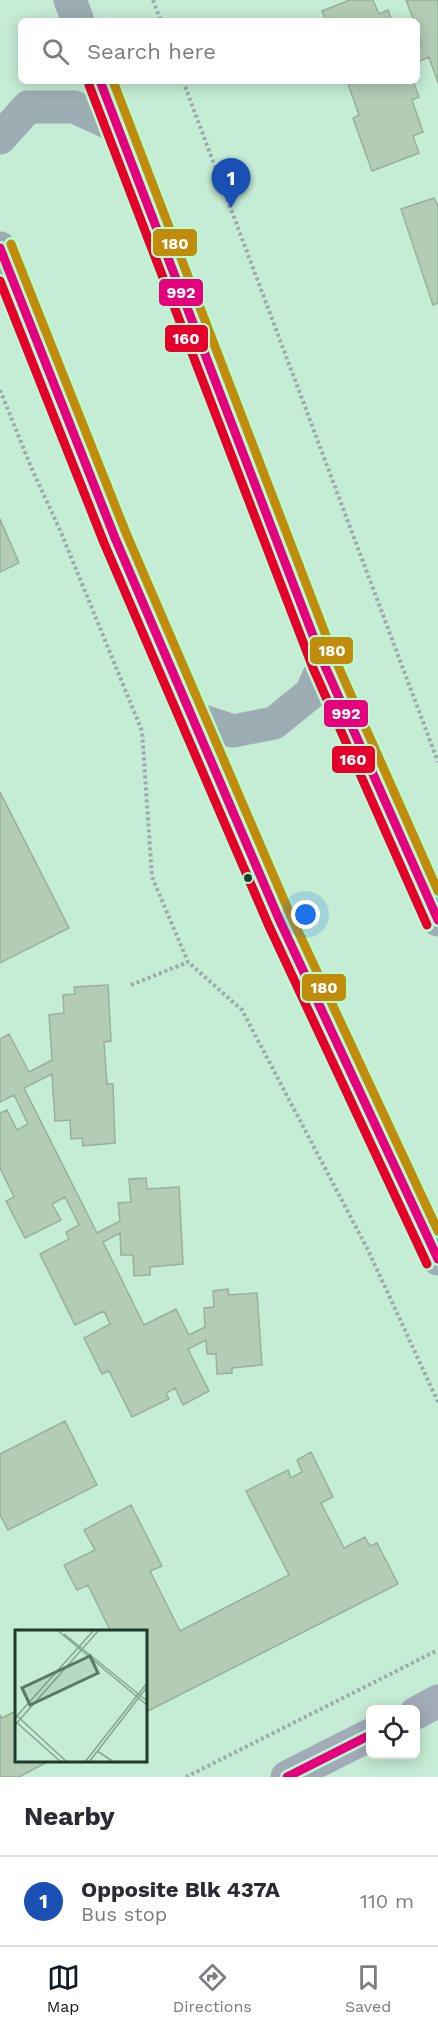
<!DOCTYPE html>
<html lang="en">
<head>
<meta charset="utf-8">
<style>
  :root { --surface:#fff; --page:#f2f2f3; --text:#2b2b33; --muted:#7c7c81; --line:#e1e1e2; --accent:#111827 }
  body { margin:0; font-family:"Work Sans",sans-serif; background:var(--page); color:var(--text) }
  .controls { position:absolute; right:18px; bottom:18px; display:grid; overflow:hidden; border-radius:9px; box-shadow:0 3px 15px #0003 }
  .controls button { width:54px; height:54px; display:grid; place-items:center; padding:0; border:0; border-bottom:2px solid var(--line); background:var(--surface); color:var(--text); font:30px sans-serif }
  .you { position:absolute; left:306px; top:915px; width:21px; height:21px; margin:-15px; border:4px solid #fff; border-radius:50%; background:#1a73e8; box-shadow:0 0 0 9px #1a73e833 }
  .badge { display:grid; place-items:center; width:39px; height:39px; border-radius:50%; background:var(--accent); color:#fff; font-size:20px; font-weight:700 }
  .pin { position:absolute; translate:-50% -50px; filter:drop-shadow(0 2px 3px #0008) }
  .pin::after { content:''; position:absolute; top:32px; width:21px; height:18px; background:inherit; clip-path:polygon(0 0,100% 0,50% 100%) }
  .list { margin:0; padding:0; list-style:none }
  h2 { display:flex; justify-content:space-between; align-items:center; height:78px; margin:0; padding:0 24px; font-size:26px }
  h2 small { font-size:20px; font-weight:400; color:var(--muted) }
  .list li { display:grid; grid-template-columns:39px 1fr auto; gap:18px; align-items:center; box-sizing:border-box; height:90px; padding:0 24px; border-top:2px solid var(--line) }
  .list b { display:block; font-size:22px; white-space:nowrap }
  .list p { margin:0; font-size:20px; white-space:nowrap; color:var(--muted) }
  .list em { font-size:20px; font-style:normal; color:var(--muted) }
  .icon { flex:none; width:33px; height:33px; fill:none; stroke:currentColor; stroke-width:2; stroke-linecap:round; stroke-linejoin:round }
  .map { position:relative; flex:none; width:438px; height:1777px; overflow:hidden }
  .search { position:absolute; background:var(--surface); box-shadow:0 3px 15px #0003; left:18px; right:18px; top:18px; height:66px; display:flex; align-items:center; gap:15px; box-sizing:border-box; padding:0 21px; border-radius:9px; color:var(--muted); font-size:22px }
  .sheet { height:168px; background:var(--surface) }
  nav { display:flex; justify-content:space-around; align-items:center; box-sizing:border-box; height:84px; border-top:2px solid var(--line); background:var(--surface); font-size:16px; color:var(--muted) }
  nav a { display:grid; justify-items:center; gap:3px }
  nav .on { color:var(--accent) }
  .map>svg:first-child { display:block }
  .building { fill:#b2ccb5; stroke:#97b19b; stroke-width:1.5 }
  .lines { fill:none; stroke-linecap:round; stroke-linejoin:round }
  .path { stroke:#9bacab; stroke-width:4; stroke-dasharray:3 3; stroke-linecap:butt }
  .minor { stroke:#a2abb8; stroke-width:33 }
  .major { stroke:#9dadb4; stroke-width:33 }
  .bus-1-casing { stroke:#b4fdd1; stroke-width:14 }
  .bus-2-casing { stroke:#b4fdd1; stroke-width:14 }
  .bus-3-casing { stroke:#b4fdd1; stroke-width:14 }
  .bus-1 { stroke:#e5007d; stroke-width:9 }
  .bus-2 { stroke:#e4002b; stroke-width:9 }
  .bus-3 { stroke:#c18c0b; stroke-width:9 }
  .bus-dot { fill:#1f3c2b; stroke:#b4fdd1; stroke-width:2 }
  .inset-road { fill:none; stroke:#83a690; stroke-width:1.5 }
  .view { fill:#597a66; fill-opacity:0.15; stroke:#597a66; stroke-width:3 }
  .inset-edge { fill:none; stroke:#1f3c2b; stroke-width:3 }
  .line-badge { stroke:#b4fdd1; stroke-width:2 }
  .badge-label { font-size:16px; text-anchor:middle; font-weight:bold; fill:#fff }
</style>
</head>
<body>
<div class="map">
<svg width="438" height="1777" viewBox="0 0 438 1777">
  <rect width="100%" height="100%" fill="#c5ecd4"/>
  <path class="building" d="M350 0H373L379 14 388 10 392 21H326L322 11Z
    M406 0H438V83L429 57 417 62V47L422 45 417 30V21H414Z
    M347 81H413L419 97 412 100 423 132 413 136 419 153 372 171 353 118 359 115Z
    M434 198 438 206V303L433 305 401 209Z
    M0 519 19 563 0 572Z
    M0 792 69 928 0 963Z
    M108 985 111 1041 104 1042 107 1084H113L115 1143 83 1146 82 1138 71 1139 70 1120 55 1121 52 1074 24 1088 97 1233 120 1221 118 1203 131 1202 129 1179 146 1178 147 1189 179 1187 183 1264 150 1267V1275L134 1276 133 1255H121L120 1233 103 1242 144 1325 176 1309 189 1335 205 1327 204 1308 214 1307 213 1291 228 1289 229 1295 257 1293 262 1365 232 1368V1373L217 1374 216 1354H207L206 1340 188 1349 209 1391 183 1405 175 1388 166 1393 169 1399 132 1417 109 1371 102 1374 84 1338 110 1324 104 1311 75 1325 40 1254 69 1239 66 1232 79 1225 65 1197 52 1204 61 1220 25 1238 6 1201 14 1197 0 1168V1113L7 1110 17 1130 28 1124 14 1095 0 1102V1039L9 1034 29 1072 52 1060 49 1015 64 1013 63 995 75 994 74 987Z
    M65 1421 97 1485 8 1530 0 1515V1454Z
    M311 1452 333 1497 321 1503 344 1548 365 1537 370 1546 377 1543 398 1584 146 1712V1632H111L88 1585 77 1590 64 1565 95 1550 84 1530 131 1505 162 1566 150 1571 180 1631 289 1575 246 1491 288 1470 291 1478 302 1472 297 1460Z
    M16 1711V1760H51L19 1777H0V1715L2 1718Z"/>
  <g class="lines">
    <path class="path" d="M153 0 161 21
      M183 81 438 762
      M0 390 31 467 60 530 142 731 152 877 188 962 242 1010 368 1250 438 1402
      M131 985 188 962
      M186 1777 438 1650"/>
    <path class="minor" d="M416 1713 438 1701
      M287 1777 370 1735"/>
    <path class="major" d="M70 0 78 21
      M100 81 144 199 324 664 438 920
      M0 138 28 107H74L118 127
      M0 248 115 538 279 919 438 1259
      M194 718 233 731 274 723 311 693 324 664"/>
    <defs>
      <path id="bus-1" d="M100 81 324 664 438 920
        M0 248 115 538 279 919 438 1259
        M287 1777 370 1735"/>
      <path id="bus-2" d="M89 85 313 668 427 925
        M0 281 104 543 268 924 427 1264"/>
      <path id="bus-3" d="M113 81 335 659 438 891
        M11 244 126 533 290 914 438 1231"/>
    </defs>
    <use href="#bus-1" class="bus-1-casing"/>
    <use href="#bus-2" class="bus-2-casing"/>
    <use href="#bus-3" class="bus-3-casing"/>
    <use href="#bus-1" class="bus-1"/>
    <use href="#bus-2" class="bus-2"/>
    <use href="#bus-3" class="bus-3"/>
  </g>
  <circle class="bus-dot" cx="248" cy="878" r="5"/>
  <g transform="translate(15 1630)">
    <rect width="132" height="132" fill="#c5ecd4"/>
    <path class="inset-road" d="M42 0 132 75M49 4 132 71M0 84 52 132M0 88 79 0M0 91 46 132M0 95 84 0M82 121 99 132M70 132 132 53M74 132 132 57"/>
    <path class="view" d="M75 26 83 43 15 75 7 58Z"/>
    <rect width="132" height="132" class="inset-edge"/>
  </g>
  <g class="line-badge">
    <rect x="152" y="228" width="46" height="29" rx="6" fill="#c18c0b"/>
    <rect x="158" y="278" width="46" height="29" rx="6" fill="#e5007d"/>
    <rect x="164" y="324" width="45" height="29" rx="6" fill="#e4002b"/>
    <rect x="309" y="636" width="45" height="29" rx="6" fill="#c18c0b"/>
    <rect x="323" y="699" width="46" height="29" rx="6" fill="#e5007d"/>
    <rect x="331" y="745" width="45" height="29" rx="6" fill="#e4002b"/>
    <rect x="301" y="973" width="46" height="29" rx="6" fill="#c18c0b"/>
  </g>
  <g class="badge-label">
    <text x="175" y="249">180</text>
    <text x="181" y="298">992</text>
    <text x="186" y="344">160</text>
    <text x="332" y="656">180</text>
    <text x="346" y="719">992</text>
    <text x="353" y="765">160</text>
    <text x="324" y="993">180</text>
  </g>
</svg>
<div class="controls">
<button><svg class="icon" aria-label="locate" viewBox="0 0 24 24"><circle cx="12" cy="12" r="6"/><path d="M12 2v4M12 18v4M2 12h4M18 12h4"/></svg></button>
</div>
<div class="you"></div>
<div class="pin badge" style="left:231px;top:208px;background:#1a4fb4">1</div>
<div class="search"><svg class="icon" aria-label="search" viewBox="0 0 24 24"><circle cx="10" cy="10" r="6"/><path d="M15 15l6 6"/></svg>Search here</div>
</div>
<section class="sheet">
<h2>Nearby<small></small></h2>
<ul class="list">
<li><span class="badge" style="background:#1a4fb4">1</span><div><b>Opposite Blk 437A</b><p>Bus stop</p></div><em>110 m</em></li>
</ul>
</section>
<nav>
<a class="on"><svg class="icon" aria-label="map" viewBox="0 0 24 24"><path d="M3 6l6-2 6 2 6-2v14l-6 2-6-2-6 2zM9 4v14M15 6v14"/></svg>Map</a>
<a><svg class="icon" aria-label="directions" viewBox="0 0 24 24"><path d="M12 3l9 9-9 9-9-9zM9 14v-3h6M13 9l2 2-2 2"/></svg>Directions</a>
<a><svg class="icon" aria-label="saved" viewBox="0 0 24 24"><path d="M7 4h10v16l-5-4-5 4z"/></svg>Saved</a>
</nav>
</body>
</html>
